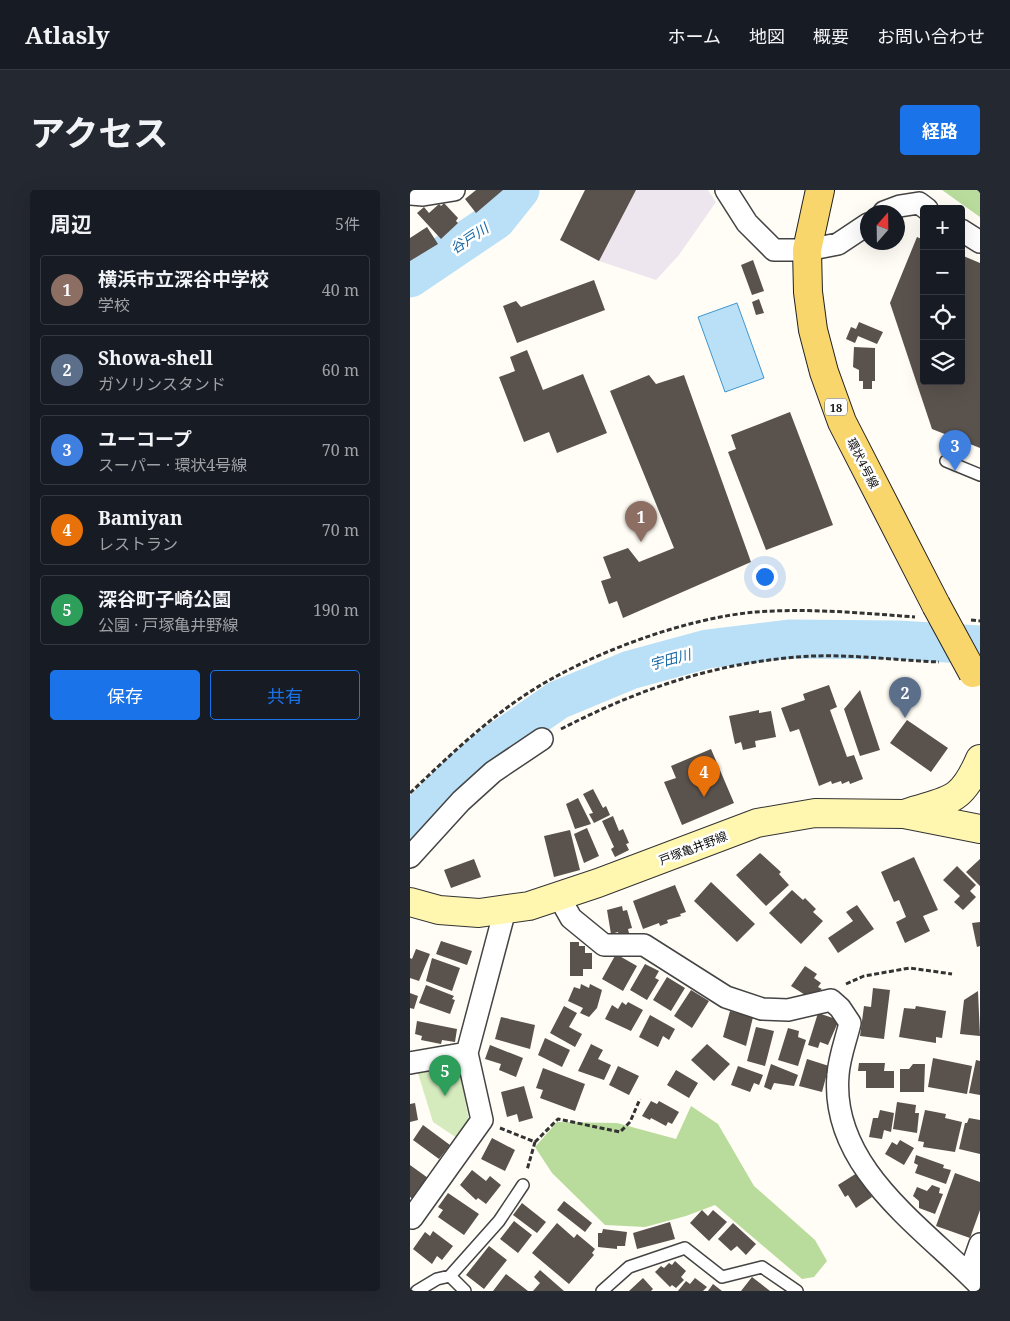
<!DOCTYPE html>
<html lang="ja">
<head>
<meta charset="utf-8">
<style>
  :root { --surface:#171b24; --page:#242831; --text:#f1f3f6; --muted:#9ea1a6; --line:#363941; --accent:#1a73e8 }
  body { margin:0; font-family:"Noto Serif","Noto Sans JP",serif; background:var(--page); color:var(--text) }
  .controls { position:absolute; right:15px; top:15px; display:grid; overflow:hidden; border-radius:5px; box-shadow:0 5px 20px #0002 }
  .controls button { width:45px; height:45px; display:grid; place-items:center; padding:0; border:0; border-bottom:1px solid var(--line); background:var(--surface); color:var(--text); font:25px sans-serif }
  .compass { position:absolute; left:450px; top:15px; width:45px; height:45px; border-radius:50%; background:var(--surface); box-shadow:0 5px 20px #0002; rotate:20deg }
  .you { position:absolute; left:354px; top:386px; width:18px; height:18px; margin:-12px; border:4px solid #fff; border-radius:50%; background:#1a73e8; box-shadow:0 0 0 8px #1a73e833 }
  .badge { display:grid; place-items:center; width:32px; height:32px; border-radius:50%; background:var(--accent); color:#fff; font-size:16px; font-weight:700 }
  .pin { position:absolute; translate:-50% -41px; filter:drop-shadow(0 1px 2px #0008) }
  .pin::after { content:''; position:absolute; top:26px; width:18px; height:15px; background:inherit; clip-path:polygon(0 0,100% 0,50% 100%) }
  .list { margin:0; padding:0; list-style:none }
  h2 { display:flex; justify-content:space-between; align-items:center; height:65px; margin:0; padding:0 20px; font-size:21px }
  h2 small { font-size:16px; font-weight:400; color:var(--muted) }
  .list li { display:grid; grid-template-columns:32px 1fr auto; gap:15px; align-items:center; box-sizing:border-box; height:70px; margin:0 10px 10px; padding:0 10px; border:1px solid var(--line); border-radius:5px }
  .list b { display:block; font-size:19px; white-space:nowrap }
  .list p { margin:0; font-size:16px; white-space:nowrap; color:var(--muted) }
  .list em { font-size:16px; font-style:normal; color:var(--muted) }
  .actions { display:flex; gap:10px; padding:15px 20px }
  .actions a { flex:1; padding:11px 0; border:1px solid var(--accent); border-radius:5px; text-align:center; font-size:18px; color:var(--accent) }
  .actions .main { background:var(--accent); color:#fff }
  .icon { flex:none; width:28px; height:28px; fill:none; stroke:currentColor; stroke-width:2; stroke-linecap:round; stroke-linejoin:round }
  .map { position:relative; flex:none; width:570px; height:1101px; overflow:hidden; border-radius:5px }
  header { display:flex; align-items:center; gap:30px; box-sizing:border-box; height:70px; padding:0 25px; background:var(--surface); border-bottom:1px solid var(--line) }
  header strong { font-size:24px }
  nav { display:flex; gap:28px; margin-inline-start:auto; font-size:18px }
  .intro { display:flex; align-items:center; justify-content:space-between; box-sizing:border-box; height:120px; padding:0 30px }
  h1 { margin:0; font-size:35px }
  .button { padding:12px 22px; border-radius:5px; background:var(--accent); color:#fff; font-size:18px; font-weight:700 }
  main { display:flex; gap:30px; padding:0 30px }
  aside { flex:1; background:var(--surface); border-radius:5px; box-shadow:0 5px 20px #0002 }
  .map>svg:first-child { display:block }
  .industrial { fill:#eee6ef }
  .green { fill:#d5ebbd }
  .forest { fill:#b9dc9c }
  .water { fill:#b9e0f7; stroke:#3f96cf }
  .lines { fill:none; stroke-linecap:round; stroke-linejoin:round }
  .river { stroke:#b9e0f7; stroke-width:39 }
  .building { fill:#5a524d }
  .service-casing { stroke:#444; stroke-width:14 }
  .minor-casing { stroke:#444; stroke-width:24 }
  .secondary-casing { stroke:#333; stroke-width:30 }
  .primary-casing { stroke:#222; stroke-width:30 }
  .path { stroke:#333; stroke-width:3; stroke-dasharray:5 2.5; stroke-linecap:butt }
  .service { stroke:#fff; stroke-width:11 }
  .minor { stroke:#fff; stroke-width:21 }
  .secondary { stroke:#fff6b0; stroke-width:28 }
  .primary { stroke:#f9d66b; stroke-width:28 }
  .primary-bridge-casing { stroke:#222; stroke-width:30; stroke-linecap:butt }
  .primary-bridge { stroke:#f9d66b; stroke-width:28 }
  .labels { text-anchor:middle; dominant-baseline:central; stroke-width:5; stroke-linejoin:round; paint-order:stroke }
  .shield { fill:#fff; stroke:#585858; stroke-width:1 }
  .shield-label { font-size:11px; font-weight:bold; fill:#111 }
  .street-label { font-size:12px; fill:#111; stroke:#fff }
  .water-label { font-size:14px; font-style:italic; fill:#1768a6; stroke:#fff }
</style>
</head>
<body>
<header>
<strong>Atlasly</strong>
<nav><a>ホーム</a><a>地図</a><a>概要</a><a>お問い合わせ</a></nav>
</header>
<div class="intro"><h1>アクセス</h1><a class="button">経路</a></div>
<main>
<aside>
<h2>周辺<small>5件</small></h2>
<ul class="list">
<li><span class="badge" style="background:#8d6e63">1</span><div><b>横浜市立深谷中学校</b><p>学校</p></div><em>40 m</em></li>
<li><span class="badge" style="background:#5c6f8a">2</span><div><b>Showa-shell</b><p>ガソリンスタンド</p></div><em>60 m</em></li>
<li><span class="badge" style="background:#3f7fe0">3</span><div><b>ユーコープ</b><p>スーパー · 環状4号線</p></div><em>70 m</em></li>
<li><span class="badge" style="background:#e8710a">4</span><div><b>Bamiyan</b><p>レストラン</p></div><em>70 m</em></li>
<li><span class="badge" style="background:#2e9e5b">5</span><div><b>深谷町子崎公園</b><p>公園 · 戸塚亀井野線</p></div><em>190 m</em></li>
</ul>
<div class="actions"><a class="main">保存</a><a>共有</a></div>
</aside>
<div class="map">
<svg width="570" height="1101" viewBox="0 0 570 1101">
  <rect width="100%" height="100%" fill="#fffdf5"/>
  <path class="industrial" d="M175 0H298L306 12 269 65 246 90 189 71 150 50Z"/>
  <path class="green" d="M48 872 59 931 47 948 23 932 7 880Z"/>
  <path class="forest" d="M532 0H570V27Z
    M281 916 308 934 344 996 405 1050 417 1071 404 1087 392 1089 305 1015 276 1026 235 1037 195 1035 142 983 125 957 147 932 207 933 266 949Z"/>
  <path class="water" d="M327 113 354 188 315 202 288 127Z"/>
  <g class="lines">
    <path class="river" d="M0 88 86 30 110 0
      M0 633 53 580 86 553 148 510 220 480 297 459 379 449 488 450 570 455"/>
  </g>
  <path class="building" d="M66 0H93L66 23 55 9Z
    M175 0H226L189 71 150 50Z
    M34 13 48 28 46 31 48 33 31 49 7 23 14 17 19 23 29 14 31 16Z
    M17 37 28 54 0 71V48Z
    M507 47 514 50V191H551V65L570 73V258L522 239 480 113Z
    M343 70 354 101 342 105 331 75Z
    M184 90 195 120 107 153 93 116 106 111 111 117Z
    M349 109 354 123 346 125 342 112Z
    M449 132 473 142 467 154 448 146 445 153 436 149 441 137 446 139Z
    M444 157 465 158V191H462V199H453V191H449V180L443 177Z
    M117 160 133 200 173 184 197 243 147 263 139 242 114 252 89 187 105 181 100 167Z
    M239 185 246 194 274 185 341 372 213 428 207 411 199 414 191 391 201 388 193 367 218 358 229 372 264 358 200 201Z
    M380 222 423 335 356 360 318 262 326 259 321 245Z
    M419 495 427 517 420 520 437 567 444 565 453 589 440 594 439 591 432 594 431 591 422 594 421 591 409 596 389 539 380 542 371 518 395 510 393 504Z
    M450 500 470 560 450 566 434 519Z
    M349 520V523L361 521 366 547 345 551 346 557 333 560 331 552 325 554 319 526Z
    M497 530 538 558 521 582 480 553Z
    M301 559 324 613 272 635 254 592 266 588 261 576Z
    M183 599 193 618 196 616 200 625 184 633 179 624 183 623 173 604Z
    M168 608 181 634 165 639 156 614Z
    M203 626 209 641 213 639 219 653 216 654 219 660 205 667 201 659 204 657 192 631Z
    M177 638 189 666 174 673 164 644Z
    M160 640 170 680 144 687 134 646Z
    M350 663 371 682 369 684 379 695 356 716 326 685Z
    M504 667 528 720 513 726 520 741 495 753 486 732 496 727 489 710 484 712 471 682Z
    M64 669 71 687 41 698 34 680Z
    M570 669V696L556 682Z
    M547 676 566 695 560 701 566 707 553 720 544 712 550 706 533 690Z
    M301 692 345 734 327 752 284 711Z
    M265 695 276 722 270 724 271 726 257 730 258 733 250 736 249 733 233 739 223 711Z
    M382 700 393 710 395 708 406 719 403 722 413 731 391 754 359 723Z
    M447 715 464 739 428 763 418 748 443 731 436 722Z
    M212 716 213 721 217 720 222 738 218 739 219 743 209 746 208 742 201 744 197 720Z
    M570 732V756L567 757 562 733Z
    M31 751 62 761 57 775 26 764Z
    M160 752H169V756H175V763H182V779H173V786H160Z
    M6 759 20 764 9 791 0 788V768L2 769Z
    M206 764 227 776 213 801 192 789Z
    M22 768 50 778 42 801 16 791Z
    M235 774 249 781 245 788 249 790 237 810 220 800Z
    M395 776 407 784 404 788 411 793 408 797 412 799 400 808 381 796Z
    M257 787 275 798 261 821 243 810Z
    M171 794 179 798 180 794 192 800 187 818 179 827 170 823 173 818 158 811 164 797 170 799Z
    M16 795 44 806 42 809 45 810 40 824 9 813Z
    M463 798 480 800 474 849 450 846 454 816 461 817Z
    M281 800 299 811 282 838 264 826Z
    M568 801 570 846 550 844 554 810Z
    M0 803 8 806 4 819 0 818Z
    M212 812 216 815 218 812 233 820 221 841 195 829 202 815 208 819Z
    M154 816 167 823 159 837 172 844 165 857 140 843Z
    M506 816 536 821 532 848 526 847V853L489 847 494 818 505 819Z
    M320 821 343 827 336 856 313 847Z
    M408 823 429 830 418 855 410 852 408 858 398 855Z
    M240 825 265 839 259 850 253 846 248 857 229 847Z
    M91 827 125 835 120 859 85 849Z
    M7 831 47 839 45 852 32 850 31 854 11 850 12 846 5 844Z
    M346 837 364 841 355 876 337 871Z
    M378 838 389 841 388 847 396 850 388 876 368 870Z
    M135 848 160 860 152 877 128 865Z
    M181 854 193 860 188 869 201 875 194 890 168 881Z
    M297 854 320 874 304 891 281 870Z
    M80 855 113 868 106 887 89 880 91 874 75 869Z
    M523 868 562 876 557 904 518 897Z
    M397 869 419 876 412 902 389 896Z
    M566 870 570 871V905L559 903Z
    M449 873H475L474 881H484V898H456V881H448Z
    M361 874 388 885 384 896 364 893 361 900 354 897Z
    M503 874H515L514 902H490V879H499Z
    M208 876 229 886 219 905 199 895Z
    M328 876 353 885 349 895 344 893 340 902 321 895Z
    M133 878 175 894 165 921 130 908 133 900 126 898Z
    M266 880 288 893 279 908 257 895Z
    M114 896 123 928 109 932 107 924 97 927 91 902Z
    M241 911 247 914 249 911 269 922 262 934 258 932 256 936 241 928 240 930 232 926Z
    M487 912 506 915 505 923H509L507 943 483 939Z
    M5 913 8 930 0 932V914Z
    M470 920 484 923 481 942 474 940 472 949 459 947 463 928H468Z
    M515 920 536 924 535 928 552 932 545 962 513 957 514 952 508 951Z
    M559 928 570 930V964L549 959 555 933H557Z
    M13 935 40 955 29 969 3 950Z
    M82 948 105 960 95 981 71 969Z
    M490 950 504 958 494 975 475 964 482 952 487 955Z
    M506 965 534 975 533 978 541 980 536 994 505 983 508 975 504 973Z
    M0 975 18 988 3 1009 0 1007Z
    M62 980 76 991 80 986 91 995 76 1014 68 1008 66 1010 50 995Z
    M447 983 462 1007 446 1018 438 1005 435 1007 428 995Z
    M545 983 570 992V1020L560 1048 526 1036Z
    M522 995 530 998 529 1003 533 1004 525 1024 509 1018V1011L503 1006 507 997 517 1001Z
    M38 1003 69 1024 54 1045 28 1027 33 1020 28 1017Z
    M154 1011 182 1033 175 1042 147 1020Z
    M112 1013 136 1032 127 1043 103 1025Z
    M292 1020 298 1026 303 1020 317 1032 299 1051 280 1033Z
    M104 1031 122 1045 108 1063 90 1049Z
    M260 1032 265 1049 227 1059 223 1043Z
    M147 1033 164 1048 167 1044 185 1059 182 1063 184 1065 159 1094 122 1063Z
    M323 1033 346 1054 336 1065 327 1056 321 1061 308 1049Z
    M193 1039 217 1042 215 1056H207V1059L188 1057V1043H192Z
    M23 1041 43 1056 32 1070 27 1066 22 1074 3 1059 15 1042 20 1046Z
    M79 1056 97 1070 74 1099 56 1085Z
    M265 1071 276 1081 271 1087 274 1090 266 1098 262 1095 260 1097 245 1082 251 1076 254 1078 259 1073 262 1075Z
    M130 1080 154 1101H123L130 1093 124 1087Z
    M96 1084 118 1101H83Z
    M342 1087 360 1101H331Z
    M233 1088 243 1099 241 1101H219Z
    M285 1088 297 1097 293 1101H268L276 1091 280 1094Z
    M303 1094 312 1101H298Z"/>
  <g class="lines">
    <defs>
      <path id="service" d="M536 271 570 285
        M40 1086 89 1031 113 995
        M7 1101 27 1089 40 1086 55 1101
        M192 1101 219 1077 275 1058 312 1087 352 1077 387 1101"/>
      <path id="minor" d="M316 0 337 33 364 60H397L428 54 458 34
        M0 4 13 5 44 0
        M474 22 490 16 509 13 517 19
        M551 40 570 52
        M0 667 51 611 83 582 132 549
        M148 705 161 728 194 755H234L316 807 352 819 378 820 421 810 430 818 440 833C436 850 429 868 428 885 420 978 513 1037 570 1096
        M0 873 57 863
        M0 1027 2 1028 72 930 57 863 95 720
        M559 1085 570 1054"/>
      <path id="secondary" d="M497 623C540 609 551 613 570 569
        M0 712 29 720 69 723 119 716 188 693 347 633 405 623 494 624 570 639"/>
      <path id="primary" d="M410 0 397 60 398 102 403 140 414 182 432 232 526 415"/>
    </defs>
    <use href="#service" class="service-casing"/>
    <use href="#minor" class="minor-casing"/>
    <use href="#secondary" class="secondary-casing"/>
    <use href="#primary" class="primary-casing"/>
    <path class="path" d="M561 430 570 431
      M151 539C223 502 295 476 377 468 427 462 479 470 529 472
      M0 603C37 568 73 533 115 505 175 465 274 428 346 422 399 418 452 423 505 427
      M436 794 454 786 500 778 542 784
      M90 938 125 952 117 980
      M125 952 148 929 210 942 220 932 230 909"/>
    <use href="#service" class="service"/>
    <use href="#minor" class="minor"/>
    <use href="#secondary" class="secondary"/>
    <use href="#primary" class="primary"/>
    <defs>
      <path id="primary-bridge" d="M526 415 563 483"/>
    </defs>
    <use href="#primary-bridge" class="primary-bridge-casing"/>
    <use href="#primary-bridge" class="primary-bridge"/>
  </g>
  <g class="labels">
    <rect class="shield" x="415" y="208.5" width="22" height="17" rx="4"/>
    <g class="shield-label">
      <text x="426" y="217">18</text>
    </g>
    <g class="street-label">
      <text transform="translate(453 273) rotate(63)">環状4号線</text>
      <text transform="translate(283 658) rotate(-21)">戸塚亀井野線</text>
    </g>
    <g class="water-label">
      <text transform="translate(59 48) rotate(-34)">谷戸川</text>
      <text transform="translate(260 469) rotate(-15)">宇田川</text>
    </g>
  </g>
</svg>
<div class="controls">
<button>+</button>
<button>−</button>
<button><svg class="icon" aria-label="locate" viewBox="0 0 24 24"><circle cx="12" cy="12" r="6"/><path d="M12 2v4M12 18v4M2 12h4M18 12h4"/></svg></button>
<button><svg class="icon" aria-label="layers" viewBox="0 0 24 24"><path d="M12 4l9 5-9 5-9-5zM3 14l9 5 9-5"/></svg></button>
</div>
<svg class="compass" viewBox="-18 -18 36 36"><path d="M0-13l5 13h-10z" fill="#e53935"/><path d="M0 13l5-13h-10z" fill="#9ea1a6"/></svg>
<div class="you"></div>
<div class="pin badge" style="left:231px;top:352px;background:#8d6e63">1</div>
<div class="pin badge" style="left:495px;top:528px;background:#5c6f8a">2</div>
<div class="pin badge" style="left:545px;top:281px;background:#3f7fe0">3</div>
<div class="pin badge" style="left:294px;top:607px;background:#e8710a">4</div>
<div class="pin badge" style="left:35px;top:906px;background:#2e9e5b">5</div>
</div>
</main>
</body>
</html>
